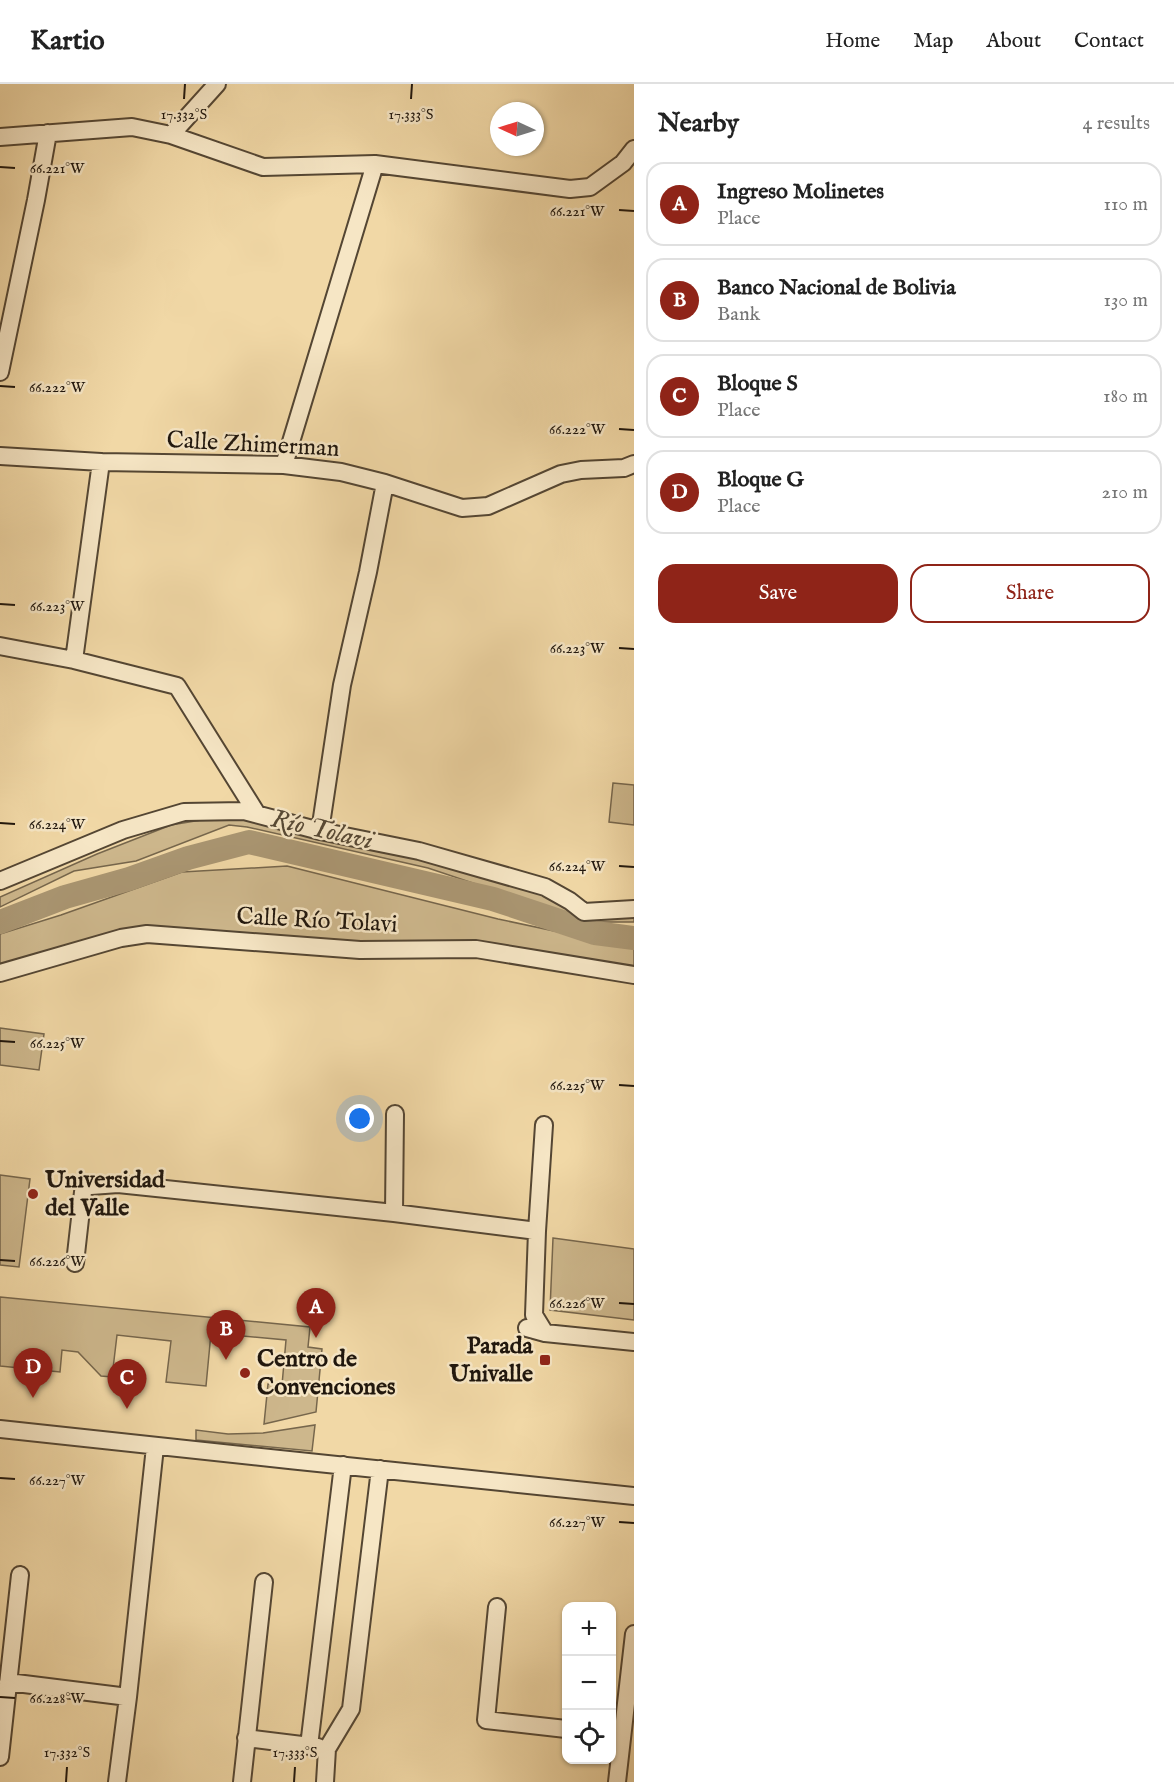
<!DOCTYPE html>
<html lang="en">
<head>
<meta charset="utf-8">
<style>
  :root { --surface:#fff; --page:#f2f2f2; --text:#222; --muted:#767676; --line:#e0e0e0; --accent:#8f2418 }
  body { margin:0; font-family:"IM FELL English",serif; background:var(--page); color:var(--text) }
  .controls { position:absolute; right:18px; bottom:18px; display:grid; overflow:hidden; border-radius:12px; box-shadow:0 2px 4px #0004 }
  .controls button { width:54px; height:54px; display:grid; place-items:center; padding:0; border:0; border-bottom:2px solid var(--line); background:var(--surface); color:var(--text); font:30px sans-serif }
  .compass { position:absolute; left:490px; top:18px; width:54px; height:54px; border-radius:50%; background:var(--surface); box-shadow:0 2px 4px #0004; rotate:274deg }
  .you { position:absolute; left:360px; top:1035px; width:21px; height:21px; margin:-15px; border:4px solid #fff; border-radius:50%; background:#1a73e8; box-shadow:0 0 0 9px #1a73e833 }
  .badge { display:grid; place-items:center; width:39px; height:39px; border-radius:50%; background:var(--accent); color:#fff; font-size:20px; font-weight:700 }
  .pin { position:absolute; translate:-50% -50px; filter:drop-shadow(0 2px 3px #0008) }
  .pin::after { content:''; position:absolute; top:32px; width:21px; height:18px; background:inherit; clip-path:polygon(0 0,100% 0,50% 100%) }
  .list { margin:0; padding:0; list-style:none }
  h2 { display:flex; justify-content:space-between; align-items:center; height:78px; margin:0; padding:0 24px; font-size:26px }
  h2 small { font-size:20px; font-weight:400; color:var(--muted) }
  .list li { display:grid; grid-template-columns:39px 1fr auto; gap:18px; align-items:center; box-sizing:border-box; height:84px; margin:0 12px 12px; padding:0 12px; border:2px solid var(--line); border-radius:18px }
  .list b { display:block; font-size:22px; white-space:nowrap }
  .list p { margin:0; font-size:20px; white-space:nowrap; color:var(--muted) }
  .list em { font-size:20px; font-style:normal; color:var(--muted) }
  .actions { display:flex; gap:12px; padding:18px 24px }
  .actions a { flex:1; padding:14px 0; border:2px solid var(--accent); border-radius:18px; text-align:center; font-size:21px; color:var(--accent) }
  .actions .main { background:var(--accent); color:#fff }
  .icon { flex:none; width:33px; height:33px; fill:none; stroke:currentColor; stroke-width:2; stroke-linecap:round; stroke-linejoin:round }
  .map { position:relative; flex:none; width:634px; height:1698px; overflow:hidden }
  header { display:flex; align-items:center; gap:36px; box-sizing:border-box; height:84px; padding:0 30px; background:var(--surface); border-bottom:2px solid var(--line) }
  header strong { font-size:28px }
  nav { display:flex; gap:33px; margin-inline-start:auto; font-size:21px }
  main { display:flex }
  aside { flex:1; background:var(--surface) }
  .map>svg:first-child { display:block }
  .green { fill:#cdb78c; stroke:#76664c; stroke-width:1.5 }
  .lines { fill:none; stroke-linecap:round; stroke-linejoin:round }
  .river { stroke:#aa9672; stroke-width:24 }
  .minor-casing { stroke:#544633; stroke-width:20 }
  .minor { stroke:#f6e6c5; stroke-width:16 }
  .ticks { fill:none; stroke:#1f160d; stroke-width:2 }
  .poi-dot { fill:#8f2418; stroke:#f6e6c5; stroke-width:2 }
  .labels { text-anchor:middle; dominant-baseline:central; stroke-width:5; stroke-linejoin:round; paint-order:stroke }
  .street-label { font-size:24px; fill:#1f160d; stroke:#f6e6c5 }
  .poi-label { font-size:24px; font-weight:bold; fill:#1f160d; stroke:#f6e6c5; text-anchor:start }
  .water-label { font-size:26px; font-style:italic; fill:#574935; stroke:#f6e6c5 }
  .ticks-label { font-size:15px; text-anchor:middle; fill:#1f160d; stroke:#f6e6c5; stroke-width:5; stroke-linejoin:round; paint-order:stroke }
</style>
</head>
<body>
<header>
<strong>Kartio</strong>
<nav><a>Home</a><a>Map</a><a>About</a><a>Contact</a></nav>
</header>
<main>
<div class="map">
<svg width="634" height="1698" viewBox="0 0 634 1698">
  <rect width="100%" height="100%" fill="#f1d8a6"/>
  <filter id="stains"><feTurbulence type="fractalNoise" baseFrequency=".00333" numOctaves="4"/><feColorMatrix values="0 0 0 0 .2 0 0 0 0 .09 0 0 0 0 .02 0 0 0 .5 -.17"/></filter>
  <radialGradient id="worn" r=".72"><stop offset=".6" stop-color="#630" stop-opacity="0"/><stop offset="1" stop-color="#630" stop-opacity=".3"/></radialGradient>
  <path class="green" d="M613 699 634 701V741L609 738Z
    M231 731 418 773 544 809 568 823 634 830V838H589L428 784 247 743 229 741 136 777 74 787 0 823V813L97 770 171 741Z
    M287 782 498 835 634 864V885L332 859 179 844 128 846 0 882V850L61 831 182 788Z
    M0 944 44 950 39 986 0 981Z
    M0 1091 30 1095 19 1183 0 1181Z
    M553 1154 634 1165V1236L550 1226Z
    M0 1213 310 1243 308 1263 322 1265 316 1328 264 1340 268 1300 282 1301 286 1256 211 1249 206 1302 166 1298 171 1257 117 1251 112 1293 101 1292 78 1268 62 1266 60 1288 0 1282Z
    M315 1341 312 1367 196 1356V1346L228 1350 263 1349Z"/>
  <g class="lines">
    <path class="river" d="M0 838 65 813 129 795 188 774 249 758 493 815 595 849 634 854"/>
    <defs>
      <path id="minor" d="M171 51 263 83 375 80 570 105 590 103 623 79 634 65
        M0 53 132 43 171 51 217 0
        M0 288 36 116 48 49
        M0 372 101 378 284 381 341 388 385 399 462 424 488 422 561 390 581 386 624 384 634 380
        M284 381 375 80
        M0 562 74 576 177 602 257 730
        M74 576 101 378
        M320 747 342 601 368 488 385 399
        M0 797 123 746 184 728 244 727 320 747 419 767 545 803 570 817 584 828 634 825
        M0 889 121 854 147 850 360 866 476 865 634 891
        M544 1041 537 1147 534 1231 545 1249
        M394 1129 395 1030
        M75 1179 83 1108 86 1103 91 1102 118 1100 394 1129 537 1147
        M527 1244 545 1249 634 1258
        M0 1345C211 1369 423 1389 634 1412
        M497 1523 486 1636 566 1645
        M8 1598 128 1613
        M246 1654 318 1663
        M309 1662 343 1381
        M0 1673 20 1491
        M117 1698 128 1613 155 1363
        M242 1698 264 1498
        M325 1698 327 1665 351 1625 380 1385
        M617 1698 634 1550"/>
    </defs>
    <use href="#minor" class="minor-casing"/>
    <use href="#minor" class="minor"/>
  </g>
  <path class="ticks" d="M184 15 185 0M411 15 412 0M0 83 15 84M619 126 634 127M0 302 15 303M619 345 634 346M0 520 15 521M619 564 634 565M0 739 15 740M619 782 634 783M0 957 15 958M619 1001 634 1002M0 1176 15 1177M619 1219 634 1220M0 1394 15 1395M619 1438 634 1439M0 1613 15 1614M66 1698 67 1683M294 1698 295 1683"/>
  <g class="poi-dot">
    <circle cx="33" cy="1110" r="6"/>
    <rect x="539" y="1270" width="12" height="12" rx="3"/>
    <circle cx="245" cy="1289" r="6"/>
  </g>
  <g class="labels">
    <g class="street-label">
      <text transform="translate(253 361) rotate(3)">Calle Zhimerman</text>
      <text transform="translate(317 837) rotate(3)">Calle Río Tolavi</text>
    </g>
    <g class="poi-label">
      <text x="45" y="1096">Universidad<tspan x="45" dy="28">del Valle</tspan></text>
      <text x="533" y="1262" text-anchor="end">Parada<tspan x="533" dy="28">Univalle</tspan></text>
      <text x="257" y="1275">Centro de<tspan x="257" dy="28">Convenciones</tspan></text>
    </g>
    <g class="water-label">
      <text transform="translate(322 746) rotate(13)">Río Tolavi</text>
    </g>
  </g>
  <g class="ticks-label">
    <text x="184" y="35">17.332°S</text>
    <text x="411" y="35">17.333°S</text>
    <text x="57" y="89">66.221°W</text>
    <text x="577" y="132">66.221°W</text>
    <text x="57" y="308">66.222°W</text>
    <text x="577" y="350">66.222°W</text>
    <text x="57" y="527">66.223°W</text>
    <text x="577" y="569">66.223°W</text>
    <text x="57" y="745">66.224°W</text>
    <text x="577" y="787">66.224°W</text>
    <text x="57" y="964">66.225°W</text>
    <text x="577" y="1006">66.225°W</text>
    <text x="57" y="1182">66.226°W</text>
    <text x="577" y="1224">66.226°W</text>
    <text x="57" y="1401">66.227°W</text>
    <text x="577" y="1443">66.227°W</text>
    <text x="57" y="1619">66.228°W</text>
    <text x="67" y="1673">17.332°S</text>
    <text x="295" y="1673">17.333°S</text>
  </g>
  <rect width="100%" height="100%" filter="url(#stains)"/>
  <rect width="100%" height="100%" fill="url(#worn)"/>
</svg>
<div class="controls">
<button>+</button>
<button>−</button>
<button><svg class="icon" aria-label="locate" viewBox="0 0 24 24"><circle cx="12" cy="12" r="6"/><path d="M12 2v4M12 18v4M2 12h4M18 12h4"/></svg></button>
</div>
<svg class="compass" viewBox="-18 -18 36 36"><path d="M0-13l5 13h-10z" fill="#e53935"/><path d="M0 13l5-13h-10z" fill="#767676"/></svg>
<div class="you"></div>
<div class="pin badge" style="left:316px;top:1254px">A</div>
<div class="pin badge" style="left:226px;top:1276px">B</div>
<div class="pin badge" style="left:127px;top:1325px">C</div>
<div class="pin badge" style="left:33px;top:1314px">D</div>
</div>
<aside>
<h2>Nearby<small>4 results</small></h2>
<ul class="list">
<li><span class="badge">A</span><div><b>Ingreso Molinetes</b><p>Place</p></div><em>110 m</em></li>
<li><span class="badge">B</span><div><b>Banco Nacional de Bolivia</b><p>Bank</p></div><em>130 m</em></li>
<li><span class="badge">C</span><div><b>Bloque S</b><p>Place</p></div><em>180 m</em></li>
<li><span class="badge">D</span><div><b>Bloque G</b><p>Place</p></div><em>210 m</em></li>
</ul>
<div class="actions"><a class="main">Save</a><a>Share</a></div>
</aside>
</main>
</body>
</html>
